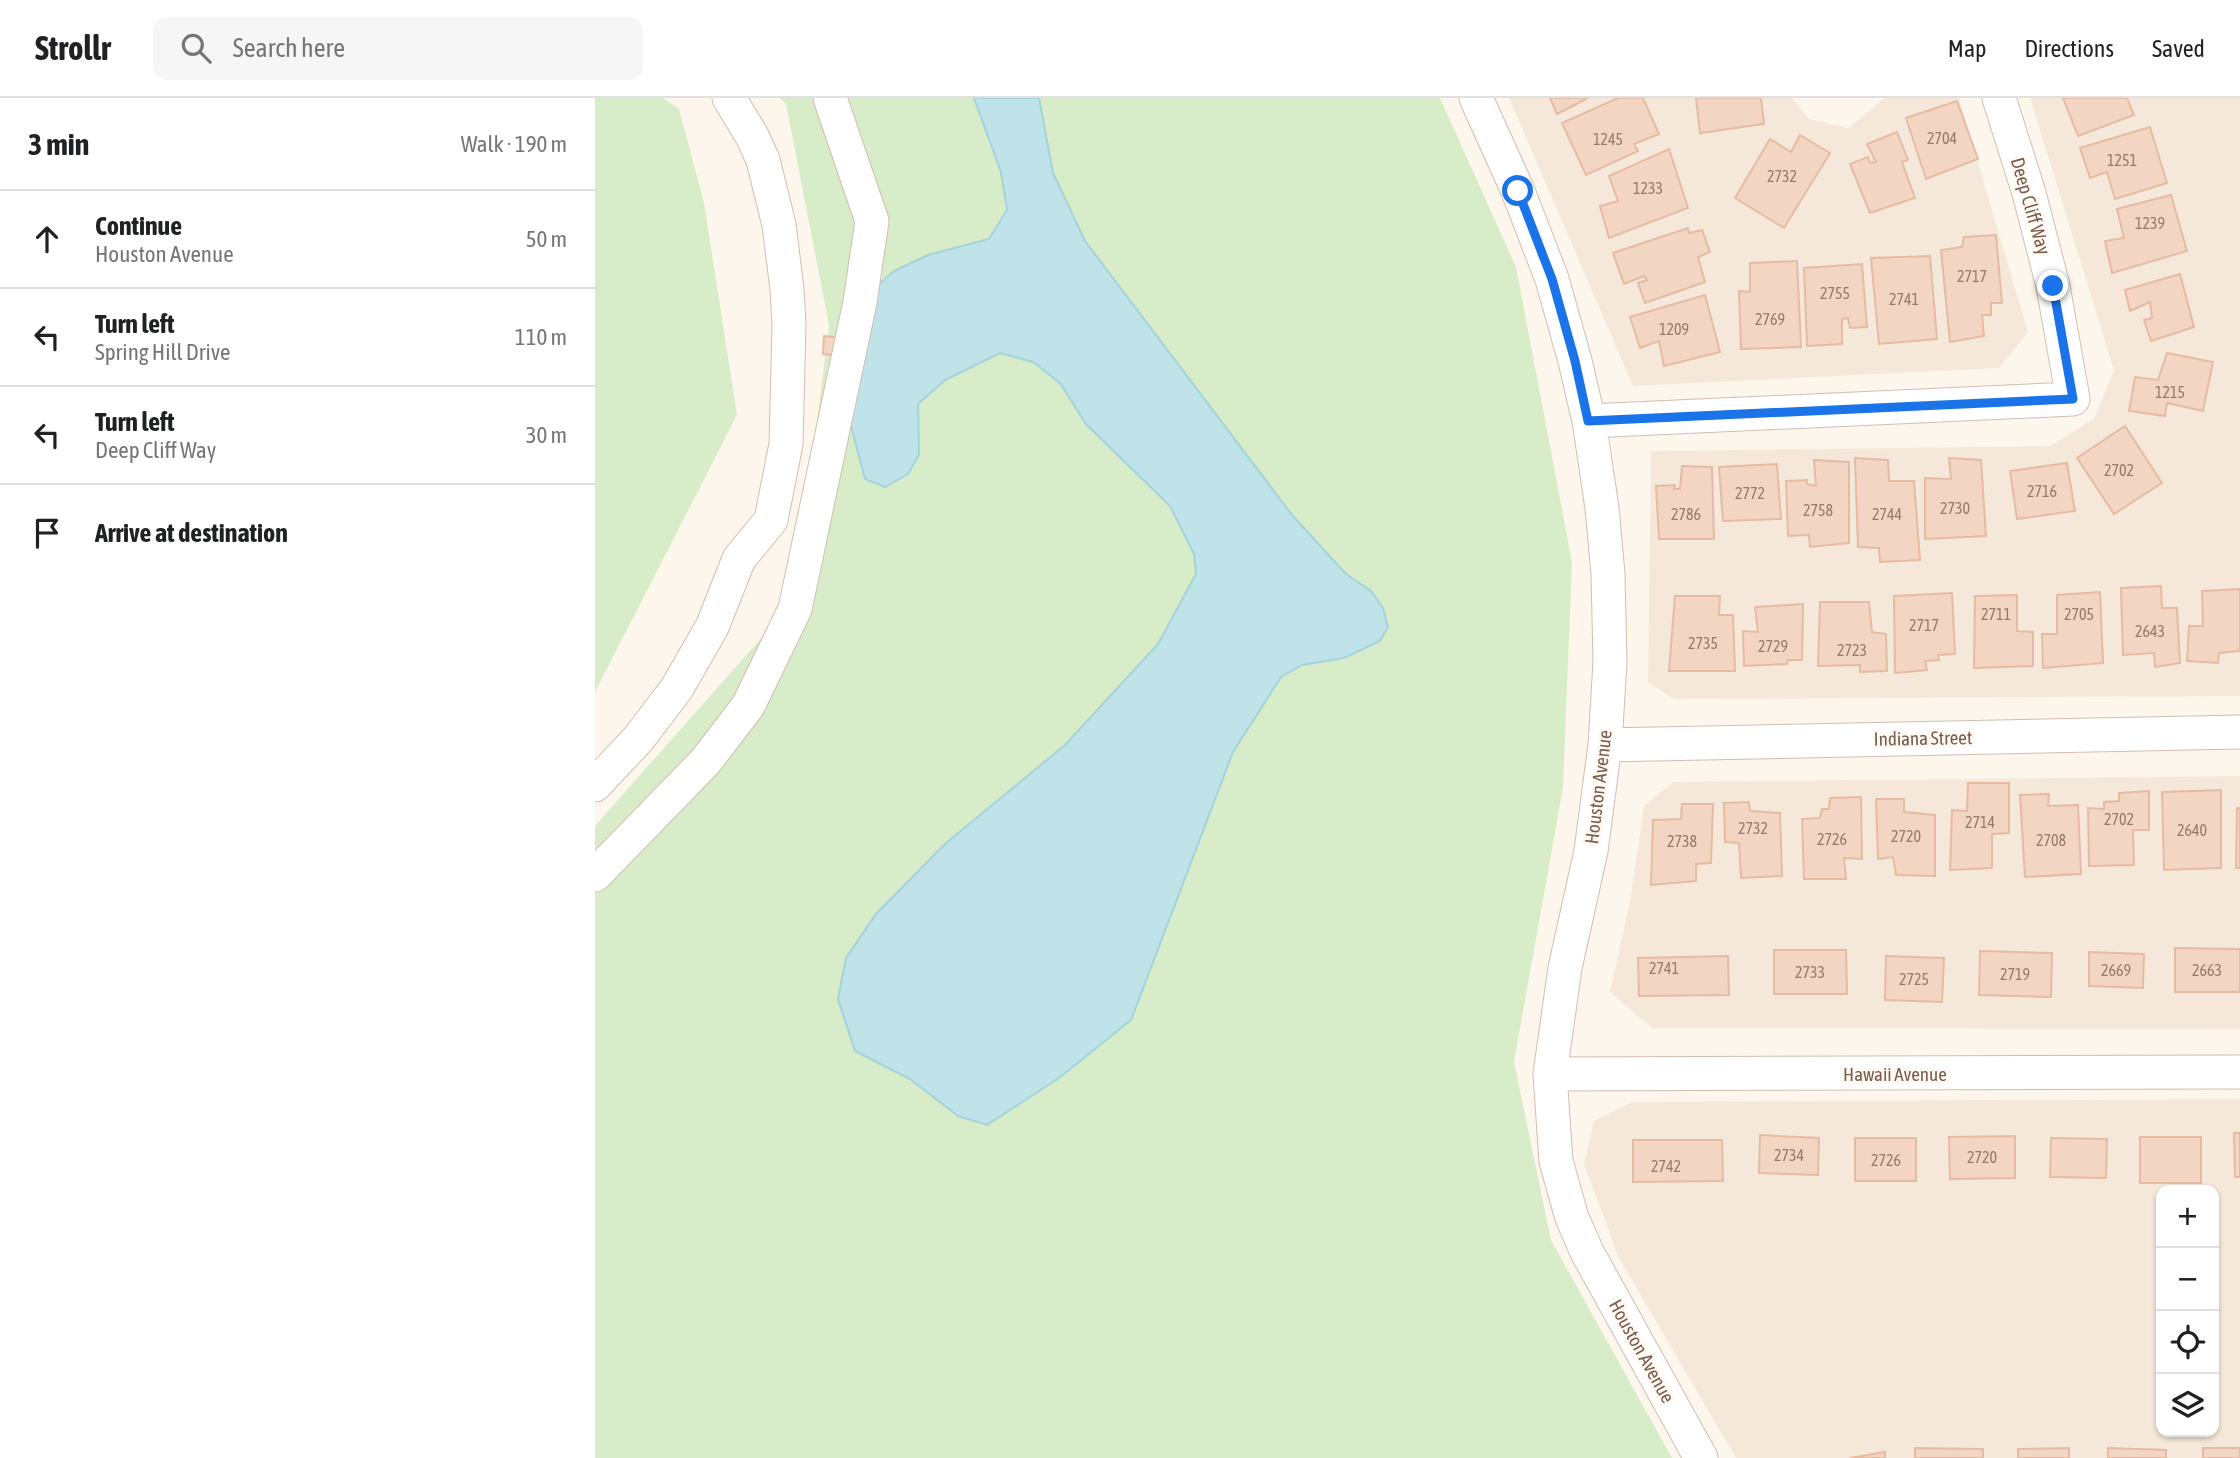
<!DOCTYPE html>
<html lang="en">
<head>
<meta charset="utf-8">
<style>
  :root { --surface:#fff; --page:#f6f6f6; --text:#202124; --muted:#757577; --line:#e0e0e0 }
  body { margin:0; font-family:"Asap Condensed",sans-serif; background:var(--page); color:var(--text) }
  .controls { position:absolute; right:21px; bottom:21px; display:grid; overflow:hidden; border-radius:14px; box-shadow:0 2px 5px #0004 }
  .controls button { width:63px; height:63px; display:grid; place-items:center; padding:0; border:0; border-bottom:2px solid var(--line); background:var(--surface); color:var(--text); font:35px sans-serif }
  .stop { position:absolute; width:21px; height:21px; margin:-16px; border:5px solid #1a73e8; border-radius:50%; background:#fff }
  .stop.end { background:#1a73e8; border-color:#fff; box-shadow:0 2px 7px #0008 }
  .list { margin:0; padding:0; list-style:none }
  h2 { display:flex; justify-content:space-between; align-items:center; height:91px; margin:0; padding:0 28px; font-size:30px }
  h2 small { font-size:23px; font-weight:400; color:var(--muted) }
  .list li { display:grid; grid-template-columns:46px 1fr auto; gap:21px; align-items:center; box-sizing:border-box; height:98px; padding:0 28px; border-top:2px solid var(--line) }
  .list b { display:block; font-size:26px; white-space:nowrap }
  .list p { margin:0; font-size:23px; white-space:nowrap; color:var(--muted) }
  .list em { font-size:23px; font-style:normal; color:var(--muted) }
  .icon { flex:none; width:38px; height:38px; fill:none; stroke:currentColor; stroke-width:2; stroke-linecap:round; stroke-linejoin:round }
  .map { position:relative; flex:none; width:1645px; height:1360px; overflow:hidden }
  header { display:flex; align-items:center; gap:42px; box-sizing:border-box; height:98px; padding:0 35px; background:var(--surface); border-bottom:2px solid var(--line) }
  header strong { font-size:33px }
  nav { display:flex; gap:38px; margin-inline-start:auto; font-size:24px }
  .search { width:490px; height:63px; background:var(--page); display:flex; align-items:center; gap:18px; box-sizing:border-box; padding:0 24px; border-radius:14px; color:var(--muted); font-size:26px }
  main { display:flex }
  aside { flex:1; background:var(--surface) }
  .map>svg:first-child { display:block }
  .residential { fill:#f5e8da; fill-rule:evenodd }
  .green { fill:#d8ecc9 }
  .water { fill:#bfe3e8; stroke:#a5d3da; stroke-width:2 }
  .building { fill:#f3d5c3; stroke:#e6bba3; stroke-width:2 }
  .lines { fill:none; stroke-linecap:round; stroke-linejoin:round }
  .minor-casing { stroke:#d1beb0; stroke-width:35 }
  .minor { stroke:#fff; stroke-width:33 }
  .route { stroke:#1a73e8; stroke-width:9 }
  .labels { text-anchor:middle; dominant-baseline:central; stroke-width:7; stroke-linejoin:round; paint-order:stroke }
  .number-label { font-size:16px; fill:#987a6a }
  .street-label { font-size:19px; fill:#7a5c4d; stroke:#fffaf3 }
</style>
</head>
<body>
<header>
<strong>Strollr</strong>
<div class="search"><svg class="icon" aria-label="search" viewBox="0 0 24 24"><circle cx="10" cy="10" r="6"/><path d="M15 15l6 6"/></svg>Search here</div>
<nav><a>Map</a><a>Directions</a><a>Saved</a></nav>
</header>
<main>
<aside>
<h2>3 min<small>Walk · 190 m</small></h2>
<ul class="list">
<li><svg class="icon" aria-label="ahead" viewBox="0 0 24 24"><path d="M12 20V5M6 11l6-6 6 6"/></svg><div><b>Continue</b><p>Houston Avenue</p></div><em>50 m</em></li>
<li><svg class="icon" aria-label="left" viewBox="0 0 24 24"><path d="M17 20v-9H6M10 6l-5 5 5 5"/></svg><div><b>Turn left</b><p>Spring Hill Drive</p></div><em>110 m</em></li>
<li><svg class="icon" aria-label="left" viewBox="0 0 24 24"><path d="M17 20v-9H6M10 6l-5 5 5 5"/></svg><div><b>Turn left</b><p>Deep Cliff Way</p></div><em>30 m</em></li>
<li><svg class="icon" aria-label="arrive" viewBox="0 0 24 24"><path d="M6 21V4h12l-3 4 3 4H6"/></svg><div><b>Arrive at destination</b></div></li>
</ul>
</aside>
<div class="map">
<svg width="1645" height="1360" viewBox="0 0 1645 1360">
  <rect width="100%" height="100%" fill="#fdf6ec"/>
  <path class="residential" d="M914 0H1197L1214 21 1253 30 1290 0H1364L1433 234 1404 270 1038 288Z
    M1435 0H1645V598L1079 601 1053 584 1056 353 1455 348 1499 321 1519 272Z
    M1645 678V931L1057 930 1015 894 1035 804 1049 708 1078 684Z
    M1645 1001V1360H1141L1024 1160 989 1066 999 1023 1038 1004ZM1566 1092H1619V1334H1566Z"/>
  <path class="green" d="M0 0H68L84 11 109 105 142 317 0 594Z
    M185 0H845L921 169 977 464 968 689 919 964 956 1142 1077 1360H0V728L200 502 234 227 191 6Z"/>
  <path class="water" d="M379 0H444L458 75 490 143 697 417 751 476 776 493 788 510 793 529 785 543 749 560 707 567 686 579 638 654 536 922 464 980 392 1027 363 1018 315 981 260 953 243 901 251 860 281 816 350 746 470 647 563 546 601 476 599 456 575 408 491 326 465 285 438 264 405 255 350 282 323 306 324 357 313 376 290 389 270 381 251 309 274 195 299 173 333 157 394 141 412 112 406 74Z"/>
  <path class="building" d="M955 0H993L962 16Z
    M1023 0H1048L1064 36 1039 46 1043 53 991 77 967 25Z
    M1101 0H1166L1169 26 1105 35Z
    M1468 0H1532L1539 17 1483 38Z
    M1362 3 1383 61 1331 81 1311 20Z
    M1555 29 1572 85 1520 101 1512 74 1495 80 1485 50Z
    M1302 34 1313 62 1307 64 1320 100 1275 115 1255 66 1273 59 1275 65 1281 64 1272 46Z
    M1205 37 1235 55 1189 130 1140 100 1175 41 1196 54Z
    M1074 51 1093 110 1014 140 1005 108 1023 103 1014 78Z
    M1576 97 1592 153 1517 175 1510 143 1529 140 1522 111Z
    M1093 130 1094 135 1107 132 1115 154 1103 159 1110 184 1050 205 1043 185 1052 182 1049 178 1029 186 1018 155Z
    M1401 137 1407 205H1396V217H1387L1389 238 1355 244 1346 152 1367 149 1369 139Z
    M1335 158 1342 241 1284 246 1276 160Z
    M1202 163 1206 249 1146 251 1144 193 1155 194V165Z
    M1267 166 1272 229 1255 230 1253 220 1247 221V246L1212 248 1209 170Z
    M1585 176 1599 229 1556 243 1549 222 1557 220 1555 204 1535 213 1530 192Z
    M1110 197 1125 254 1069 268 1064 243 1045 250 1035 219Z
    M229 238 246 240 245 258 228 256Z
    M1572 255 1618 264 1608 313 1572 305 1570 318 1534 313 1540 279 1563 282Z
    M1530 328 1567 385 1519 416 1482 360Z
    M1260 360 1293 362 1294 383H1319L1325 462 1285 464 1284 450 1263 449Z
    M1354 360 1386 362 1391 438 1330 441V380L1356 381Z
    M1219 362 1254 364V445L1215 449 1214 437 1193 438 1191 383 1212 382V386L1221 388Z
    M1472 365 1480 413 1422 421 1415 373Z
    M1182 366 1186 421 1128 423 1124 369Z
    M1087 368 1117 369 1119 441H1064L1061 388 1080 387 1079 391H1085Z
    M1566 488 1567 510H1582L1585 565 1560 569 1559 555 1528 557 1526 490Z
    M1645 491V553L1624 555 1623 565 1592 563 1594 528H1608L1607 493Z
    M1505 494 1508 565 1448 570 1447 536H1462V497Z
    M1357 495 1360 556 1343 557 1344 562 1330 563 1332 572 1300 575 1299 498Z
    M1422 497V533L1438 534V568L1379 570 1380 498Z
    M1080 498H1125L1124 517H1138L1140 573H1074Z
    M1225 504H1274L1277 534 1291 536 1292 573 1265 574V567L1223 568Z
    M1208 506 1207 562H1193L1192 566 1149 568 1148 533 1163 534 1160 509Z
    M1373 685H1414V735L1397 736V770L1355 772 1357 712 1372 713Z
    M1626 692V770L1569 772 1567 694Z
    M1554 693V732H1538L1539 767 1494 768 1493 710 1509 711V704L1524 703V695Z
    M1454 696 1453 708 1483 707 1486 776 1430 779 1425 697Z
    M1266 699 1267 761 1249 760 1251 781H1209L1207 721 1225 720 1227 711H1234L1235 700Z
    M1281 701H1309V714L1340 717V778L1301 777 1298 759 1283 761Z
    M1154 704 1155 713 1185 715 1187 778 1146 780 1144 745 1130 744 1129 705Z
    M1087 706H1118L1116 765 1101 766V783L1056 787 1058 722 1086 721Z
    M1642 710H1645V770H1641Z
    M1580 850 1645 851V894H1580Z
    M1179 852H1251L1252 896H1179Z
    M1385 853 1457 855 1456 899 1384 897Z
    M1494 854 1549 856 1548 890 1494 888Z
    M1133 858 1134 897 1044 898 1043 860Z
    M1291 858 1349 860 1347 904 1290 902Z
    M1639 1035H1645V1079H1640Z
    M1165 1037 1224 1040 1223 1077 1164 1075Z
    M1420 1038V1080L1355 1081 1354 1039Z
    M1545 1039H1606V1085H1545Z
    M1260 1040H1321V1083H1260Z
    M1456 1040 1512 1041 1511 1080 1455 1079Z
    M1038 1042H1127L1128 1083 1038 1084Z
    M1320 1350 1388 1351V1360H1320Z
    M1474 1350V1360H1423V1351Z
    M1513 1350 1571 1352V1360H1513Z
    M1608 1350H1645V1360H1608Z
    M1290 1354V1360H1255Z"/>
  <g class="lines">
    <defs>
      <path id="minor" d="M881 0 923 93 957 181 980 263 994 323 1007 410 1013 476 1015 564 1010 647 996 753 970 870 955 976 961 1063 977 1120 992 1154 1106 1360
        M994 323 1478 301 1458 188 1434 95 1404 0
        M1010 647 1645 634
        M0 687 44 640 82 590 117 529 144 461 176 422 191 346 194 227 192 191 184 127 168 62 157 38 134 0
        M0 777 110 664 153 608 200 511 265 204 277 123 235 0
        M955 976 1645 974"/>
    </defs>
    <use href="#minor" class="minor-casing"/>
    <use href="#minor" class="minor"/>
  </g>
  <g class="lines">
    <path class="route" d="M923 93 957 181 980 263 993 323 1478 301 1458 188"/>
  </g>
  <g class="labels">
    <g class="number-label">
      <text x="1347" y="40">2704</text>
      <text x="1013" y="41">1245</text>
      <text x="1527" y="62">1251</text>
      <text x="1187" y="78">2732</text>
      <text x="1053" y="90">1233</text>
      <text x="1555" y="125">1239</text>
      <text x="1377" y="178">2717</text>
      <text x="1240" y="195">2755</text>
      <text x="1309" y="201">2741</text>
      <text x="1175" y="221">2769</text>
      <text x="1079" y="231">1209</text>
      <text x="1575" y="294">1215</text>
      <text x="1524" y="372">2702</text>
      <text x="1447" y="393">2716</text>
      <text x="1155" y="395">2772</text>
      <text x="1360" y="410">2730</text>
      <text x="1223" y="412">2758</text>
      <text x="1091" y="416">2786</text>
      <text x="1292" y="416">2744</text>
      <text x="1401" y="516">2711</text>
      <text x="1484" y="516">2705</text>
      <text x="1329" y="527">2717</text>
      <text x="1555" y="533">2643</text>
      <text x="1108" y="545">2735</text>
      <text x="1178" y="548">2729</text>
      <text x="1257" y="552">2723</text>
      <text x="1524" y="721">2702</text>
      <text x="1385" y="724">2714</text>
      <text x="1158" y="730">2732</text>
      <text x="1597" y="732">2640</text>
      <text x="1311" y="738">2720</text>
      <text x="1237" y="741">2726</text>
      <text x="1456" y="742">2708</text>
      <text x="1087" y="743">2738</text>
      <text x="1069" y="870">2741</text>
      <text x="1521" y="872">2669</text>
      <text x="1612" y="872">2663</text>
      <text x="1215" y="874">2733</text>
      <text x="1420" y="876">2719</text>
      <text x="1319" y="881">2725</text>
      <text x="1194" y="1057">2734</text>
      <text x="1387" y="1059">2720</text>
      <text x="1291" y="1062">2726</text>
      <text x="1071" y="1068">2742</text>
    </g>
    <g class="street-label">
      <text transform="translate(1436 108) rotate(74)">Deep Cliff Way</text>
      <text transform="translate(1328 640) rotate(-1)">Indiana Street</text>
      <text transform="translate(1003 689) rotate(-83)">Houston Avenue</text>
      <text x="1300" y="976">Hawaii Avenue</text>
      <text transform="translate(1047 1253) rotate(61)">Houston Avenue</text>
    </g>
  </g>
</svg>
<div class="controls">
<button>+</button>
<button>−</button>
<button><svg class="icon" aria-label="locate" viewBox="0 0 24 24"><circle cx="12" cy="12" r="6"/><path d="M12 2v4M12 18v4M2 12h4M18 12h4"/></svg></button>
<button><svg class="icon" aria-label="layers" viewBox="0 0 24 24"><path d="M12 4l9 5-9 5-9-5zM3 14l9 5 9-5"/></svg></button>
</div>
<div class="stop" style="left:923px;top:93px"></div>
<div class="stop end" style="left:1458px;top:188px"></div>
</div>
</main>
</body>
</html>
